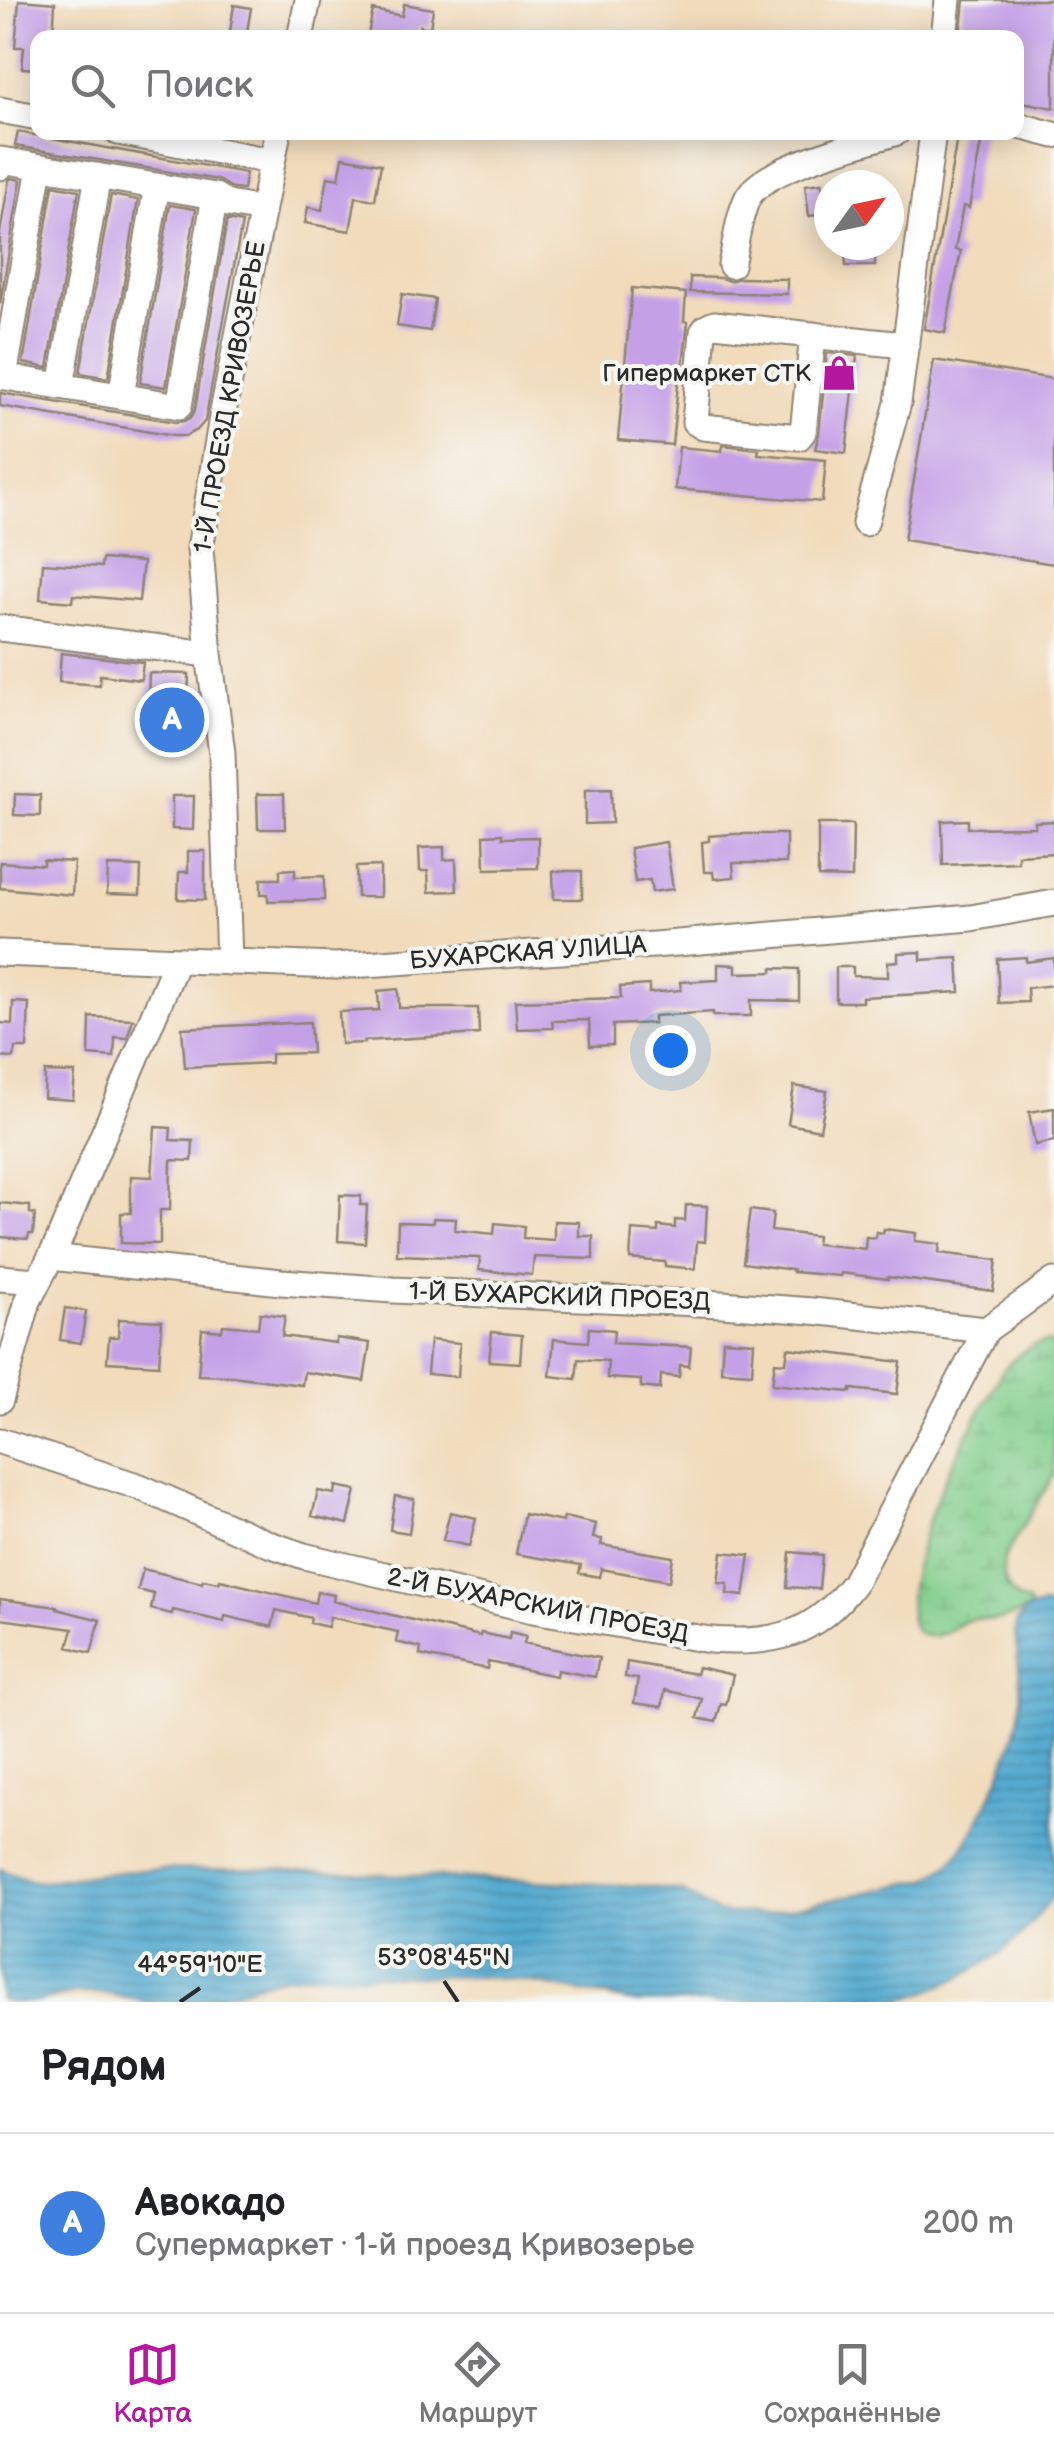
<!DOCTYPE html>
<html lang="ru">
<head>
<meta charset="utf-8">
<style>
  :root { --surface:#fff; --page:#f6f6f6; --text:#202124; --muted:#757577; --line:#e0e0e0; --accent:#b5179e }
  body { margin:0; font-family:"Balsamiq Sans",sans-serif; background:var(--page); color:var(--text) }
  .compass { position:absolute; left:814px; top:170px; width:90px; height:90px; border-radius:50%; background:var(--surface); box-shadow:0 5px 25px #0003; rotate:57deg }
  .you { position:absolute; left:670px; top:1050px; width:35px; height:35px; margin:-25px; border:8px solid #fff; border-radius:50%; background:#1a73e8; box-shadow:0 0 0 15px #1a73e833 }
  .badge { display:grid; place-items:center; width:65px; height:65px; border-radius:50%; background:var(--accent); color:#fff; font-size:32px; font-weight:700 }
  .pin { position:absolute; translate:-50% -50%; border:5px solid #fff; box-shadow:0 2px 10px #0006 }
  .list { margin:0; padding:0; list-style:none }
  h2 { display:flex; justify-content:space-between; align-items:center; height:130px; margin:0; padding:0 40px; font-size:42px }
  h2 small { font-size:32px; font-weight:400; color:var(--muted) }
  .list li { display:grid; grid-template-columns:65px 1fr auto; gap:30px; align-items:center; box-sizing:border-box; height:180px; padding:0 40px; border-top:2px solid var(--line) }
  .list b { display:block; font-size:38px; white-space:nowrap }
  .list p { margin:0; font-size:32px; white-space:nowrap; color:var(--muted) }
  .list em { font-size:32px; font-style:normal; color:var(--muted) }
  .icon { flex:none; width:55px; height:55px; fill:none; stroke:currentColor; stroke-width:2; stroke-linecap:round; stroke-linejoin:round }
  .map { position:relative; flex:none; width:1054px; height:2002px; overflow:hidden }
  .search { position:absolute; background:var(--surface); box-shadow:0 5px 25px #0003; left:30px; right:30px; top:30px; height:110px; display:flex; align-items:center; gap:25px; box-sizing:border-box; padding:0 35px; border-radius:20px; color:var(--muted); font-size:38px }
  .sheet { height:310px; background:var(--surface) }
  nav { display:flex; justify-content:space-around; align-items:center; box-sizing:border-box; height:140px; border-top:2px solid var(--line); background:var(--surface); font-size:28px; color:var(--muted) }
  nav a { display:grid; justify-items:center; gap:5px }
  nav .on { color:var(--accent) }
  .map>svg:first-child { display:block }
  .wetland { fill:url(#wetland-marsh); stroke:#577c5c; stroke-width:2.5 }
  .water { fill:url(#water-rules); stroke:#406a7e; stroke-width:2.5 }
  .building { fill:#c4a0e7 }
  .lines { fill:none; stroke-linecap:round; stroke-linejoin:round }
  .minor-casing { stroke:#8e8373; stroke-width:29 }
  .minor { stroke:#fff; stroke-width:25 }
  .ticks { fill:none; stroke:#2b2b2b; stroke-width:4 }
  .labels { text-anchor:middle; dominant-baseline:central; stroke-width:8; stroke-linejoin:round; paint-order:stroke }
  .poi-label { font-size:25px; fill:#2b2b2b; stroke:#f6f6f2; text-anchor:end }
  .street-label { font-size:25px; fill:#2b2b2b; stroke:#f6f6f2 }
  .ticks-label { font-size:25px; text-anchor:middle; fill:#2b2b2b; stroke:#f6f6f2; stroke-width:8; stroke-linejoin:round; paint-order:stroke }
</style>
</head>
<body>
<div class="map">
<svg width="1054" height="2002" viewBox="0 0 1054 2002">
  <defs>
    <pattern id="wetland-marsh" width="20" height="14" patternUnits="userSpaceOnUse" patternTransform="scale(2.5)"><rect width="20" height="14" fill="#83ce8c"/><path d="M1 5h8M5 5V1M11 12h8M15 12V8" fill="none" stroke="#71b179"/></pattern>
    <pattern id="water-rules" width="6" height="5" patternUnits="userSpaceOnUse" patternTransform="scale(2.5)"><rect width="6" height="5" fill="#54aad0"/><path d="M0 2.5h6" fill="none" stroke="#468ba9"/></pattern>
  </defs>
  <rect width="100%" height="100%" fill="#f6f6f2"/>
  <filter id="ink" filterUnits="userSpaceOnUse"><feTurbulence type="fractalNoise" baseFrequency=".01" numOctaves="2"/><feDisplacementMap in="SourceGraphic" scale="20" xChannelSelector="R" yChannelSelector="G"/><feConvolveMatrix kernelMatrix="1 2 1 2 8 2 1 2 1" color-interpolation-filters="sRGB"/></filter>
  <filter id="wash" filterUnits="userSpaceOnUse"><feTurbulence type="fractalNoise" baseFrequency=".0048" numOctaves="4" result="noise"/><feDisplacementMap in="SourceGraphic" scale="40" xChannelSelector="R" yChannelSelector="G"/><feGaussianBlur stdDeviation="2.25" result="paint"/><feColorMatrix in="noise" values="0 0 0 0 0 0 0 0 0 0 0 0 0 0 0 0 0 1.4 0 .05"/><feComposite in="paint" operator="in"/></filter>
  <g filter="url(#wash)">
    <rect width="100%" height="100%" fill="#f1dbbb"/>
    <path class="wetland" d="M1047 1342 1054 1344V1475L1005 1556C999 1575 1009 1600 1029 1603L1030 1608C1019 1614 1006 1620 993 1620 986 1621 978 1617 970 1620 954 1624 939 1643 920 1634 889 1618 936 1497 948 1473 964 1438 985 1404 1003 1370 1016 1356 1028 1345 1047 1342Z"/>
    <path class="water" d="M1044 1606 1054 1609V1895C1040 1913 1026 1933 1008 1947 976 1973 935 1990 896 2002H635L518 1980 481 1977 309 1974 279 1977 200 2002H146L104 1993H75L36 2002H8L0 1999V1869L25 1879 37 1882 137 1870 262 1869 644 1886 681 1891 718 1913 764 1914 927 1879C937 1874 945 1869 952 1861 978 1833 1017 1744 1020 1706 1022 1681 1017 1654 1015 1629 1018 1613 1029 1607 1044 1606Z"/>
    <g id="blocks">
      <path class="building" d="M19 0 55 3 53 38H38V69L22 68 24 47H15Z
        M964 0H1054V108L1016 101V38H960Z
        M404 4 433 9 430 28 420 26 418 38H384L368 35 373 10 402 16Z
        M234 5 251 8 246 38H229Z
        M18 132 246 173 243 190 234 189 218 180 15 146Z
        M958 132H983L969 208 963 206 955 250 961 251 945 333 924 329Z
        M343 157 381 164 375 200 356 197 350 231 305 223 308 207 322 210 328 177 339 179Z
        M11 178 21 180 0 304V233L9 180Z
        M822 183 825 214 809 216 805 185Z
        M53 185 79 190 48 368 23 363Z
        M111 195 138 200 108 378 80 373Z
        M170 205 196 209 166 387 140 383Z
        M227 220 242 223 205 421 197 430 185 436H173L0 406V393L176 422 184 421 191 417 195 409Z
        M845 245H875V266H846Z
        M690 277 721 278 729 281 740 278 787 279V294L690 292Z
        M632 288 686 293 684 321 688 322 682 374H679L672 445 618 440Z
        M402 294 435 299 430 331 397 326Z
        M827 353 857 356 846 453 815 449 819 434Z
        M934 360 1054 379V564L904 540Z
        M723 445 759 449 758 454 826 460 822 502 675 489 679 447 722 451Z
        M102 559 143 562 139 601 73 595 72 602 40 599 43 563 101 567Z
        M61 653 143 662 141 680 100 675V685L59 682Z
        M149 673 189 674 187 734 155 733 157 699 148 698Z
        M611 789 612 823 585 824V790Z
        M15 794 40 795V816L14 815Z
        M257 794H284L285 829H258Z
        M172 796H194L193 830 172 829Z
        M968 820V828L1035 827V822L1054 821V853L1018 855V862L943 865 942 821Z
        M818 824H853L852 878 818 877Z
        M502 834V838L538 837V868L485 869 484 835Z
        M734 834H786V863H733L734 877 714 879 713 872H704L702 842 709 841V836Z
        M666 842 673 889 652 892 650 880 635 882 630 848Z
        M444 847V860L456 859 457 891 429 892 428 871H420L419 848Z
        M188 851H205V900L178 899 179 872H188Z
        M43 860 74 862 72 895 0 888V862L43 865Z
        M108 866 141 867 140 895 107 894Z
        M380 866V897H357L356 867Z
        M295 869V877L324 876V900L268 901V894H261V879H280V870Z
        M553 871H582V899H554Z
        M921 952V960L958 958 960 992 862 997V1002H836V967H853V976L888 977V962L898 961V953Z
        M1026 957V962L1054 958V985L1027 988 1028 1002 999 1003 997 959Z
        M718 964 736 965V973L772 972V968L799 969V1001L751 1000V1016H713V1012L654 1016V1023L613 1025V1045L590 1046 589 1020 552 1021 553 1028 517 1029 515 1001 621 998 620 987 649 985V993L681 990 680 982 718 980Z
        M398 989 399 1008H478L479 1034 364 1041V1043L341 1044 339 1012 379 1010 378 991Z
        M13 1002 29 1003 27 1048H15L14 1058 0 1057V1023L12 1024Z
        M90 1017 133 1019 127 1038 115 1037 114 1057 89 1055Z
        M310 1022 312 1053 271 1054V1063L185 1067 182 1028Z
        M45 1072 75 1073 73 1100 44 1098Z
        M794 1086 827 1091 820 1130 788 1124Z
        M1054 1108V1141L1035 1145 1029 1112Z
        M155 1127 171 1128 170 1140 193 1141 192 1161 171 1160 170 1210H160V1244L121 1243V1213H131V1176L152 1177Z
        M340 1195 361 1196 360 1205H367L365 1243 338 1241Z
        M0 1203 30 1206V1213L35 1214 33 1234H29L28 1239 0 1237Z
        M686 1205 707 1206 705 1242 697 1241 695 1269 665 1266V1262L630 1259 632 1230 658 1232V1226L675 1228V1220L685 1221Z
        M750 1210 773 1213 771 1231 817 1236 816 1244 865 1249 866 1237 875 1238 876 1232 883 1233 884 1229 916 1233 915 1241 940 1244 939 1253 997 1260 993 1291 888 1277V1279L841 1273 840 1276 793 1272V1270L743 1263Z
        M433 1218 456 1219 455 1230 494 1234 495 1223 524 1226 523 1238 554 1240V1221L579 1222V1236H593V1259L534 1257 532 1275 479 1270 480 1258 397 1255 398 1222 433 1223Z
        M65 1308 86 1311 81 1343 60 1340Z
        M260 1313 285 1316 282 1336 336 1343V1338L370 1343 364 1381 304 1372 302 1385 232 1376 198 1375 202 1329 222 1331 223 1325 258 1328Z
        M119 1319 162 1321 159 1365 107 1362 109 1337H118Z
        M589 1328 614 1330 613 1343 691 1347 689 1366 680 1365 679 1377 661 1375 660 1389 641 1387V1380L607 1378 608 1361 578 1359 576 1379 550 1376 554 1339 588 1342Z
        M492 1332 522 1335 520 1363 489 1361Z
        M430 1340 460 1343 458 1377 427 1374Z
        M723 1340 754 1342 752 1373 721 1371Z
        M788 1348 901 1362 897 1394 851 1389V1392L772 1384 775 1362 786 1363Z
        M336 1486 356 1490 348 1524 312 1516 318 1491 335 1494Z
        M395 1496 414 1499 409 1533 390 1530Z
        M450 1512 476 1518 469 1546 443 1540Z
        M524 1514 563 1522 564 1517 596 1524 593 1538 602 1539 601 1545 673 1557 669 1581 601 1569 599 1577 579 1573 581 1565 516 1554Z
        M722 1552 750 1555 744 1596 727 1594 728 1584 718 1583Z
        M790 1552 822 1555 819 1589 787 1587Z
        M143 1569 202 1583 203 1580 219 1583 220 1580 315 1603 317 1592 334 1595 333 1601 480 1636 481 1633 509 1639 510 1632 526 1636 524 1643 599 1658 595 1677 557 1670 556 1676 488 1662 487 1669 420 1655 421 1648 396 1642 398 1632 330 1617 328 1627 310 1623 311 1618 276 1610 272 1627 225 1616 224 1622 173 1610 172 1614 151 1609 154 1594 138 1590Z
        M0 1599 57 1607V1609L100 1620 91 1653 68 1647 73 1629 0 1619Z
        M627 1662 696 1674 698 1667 733 1675 726 1705 721 1704 716 1722 697 1718 702 1699 665 1690 662 1707 634 1703 638 1679 625 1677Z"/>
    </g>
  </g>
  <g filter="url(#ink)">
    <use href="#blocks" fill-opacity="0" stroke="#8e8373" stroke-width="2.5"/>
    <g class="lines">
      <defs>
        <path id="minor" d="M300 38 308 0
          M944 38 948 0
          M0 110 38 117
          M1016 125 1054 135
          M118 132 271 161
          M0 167 1 160 215 196 228 204 262 210
          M731 265C736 244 738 217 748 197 766 166 861 144 897 132
          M813 335 803 432 799 437 703 427 695 422 703 332 706 328 714 324C778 331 842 339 906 345
          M0 376 179 406 215 196
          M4 377 40 167
          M61 386 98 176
          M121 396 157 186
          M865 523 898 403 933 132
          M0 628 209 654
          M0 953 335 966 654 945 971 918 1054 903
          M229 962 222 753 209 654 200 549 222 417 278 132
          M51 1257 281 1282 393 1290 722 1304 812 1311 986 1330 1054 1281
          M0 1278 37 1281
          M0 1400 28 1301 57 1245 177 960
          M0 1441 140 1487 269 1544 304 1556 533 1610 710 1640C774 1645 815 1635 854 1583L986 1330"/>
      </defs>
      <use href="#minor" class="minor-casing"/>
      <use href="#minor" class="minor"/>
    </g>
  </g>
  <path class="ticks" d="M444 1981 458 2002M180 2002 200 1988"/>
  <defs>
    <symbol id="shop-bare" viewBox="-9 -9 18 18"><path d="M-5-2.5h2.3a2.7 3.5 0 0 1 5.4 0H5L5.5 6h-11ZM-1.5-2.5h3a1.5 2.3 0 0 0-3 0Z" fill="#b5179e" stroke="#f6f6f2" stroke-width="2.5" paint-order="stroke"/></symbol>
  </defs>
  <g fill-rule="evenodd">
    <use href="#shop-bare" x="814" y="348" width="50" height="50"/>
  </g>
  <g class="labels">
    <g class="poi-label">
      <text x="811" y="373">Гипермаркет СТК</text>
    </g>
    <g class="street-label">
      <text transform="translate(230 397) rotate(-80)">1-Й ПРОЕЗД КРИВОЗЕРЬЕ</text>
      <text transform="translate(528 953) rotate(-4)">БУХАРСКАЯ УЛИЦА</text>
      <text transform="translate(560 1297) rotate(2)">1-Й БУХАРСКИЙ ПРОЕЗД</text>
      <text transform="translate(538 1606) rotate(11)">2-Й БУХАРСКИЙ ПРОЕЗД</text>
    </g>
  </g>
  <g class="ticks-label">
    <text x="444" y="1965">53°08'45"N</text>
    <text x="200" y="1972">44°59'10"E</text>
  </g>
</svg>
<svg class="compass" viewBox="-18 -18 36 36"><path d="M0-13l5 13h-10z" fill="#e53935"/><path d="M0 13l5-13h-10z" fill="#757577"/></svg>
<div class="you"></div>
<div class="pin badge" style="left:172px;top:720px;background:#3f7fe0">A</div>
<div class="search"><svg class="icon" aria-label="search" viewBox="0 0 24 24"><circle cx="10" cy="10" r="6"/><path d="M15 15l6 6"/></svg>Поиск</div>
</div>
<section class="sheet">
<h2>Рядом<small></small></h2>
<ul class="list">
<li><span class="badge" style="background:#3f7fe0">A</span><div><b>Авокадо</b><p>Супермаркет · 1-й проезд Кривозерье</p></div><em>200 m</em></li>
</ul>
</section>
<nav>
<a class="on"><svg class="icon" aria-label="map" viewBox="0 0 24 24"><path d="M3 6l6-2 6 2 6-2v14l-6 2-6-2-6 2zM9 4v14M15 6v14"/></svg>Карта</a>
<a><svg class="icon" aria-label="directions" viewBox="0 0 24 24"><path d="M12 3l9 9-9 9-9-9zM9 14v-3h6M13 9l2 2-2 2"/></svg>Маршрут</a>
<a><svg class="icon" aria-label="saved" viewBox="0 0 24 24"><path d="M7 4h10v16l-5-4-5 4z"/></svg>Сохранённые</a>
</nav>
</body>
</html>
